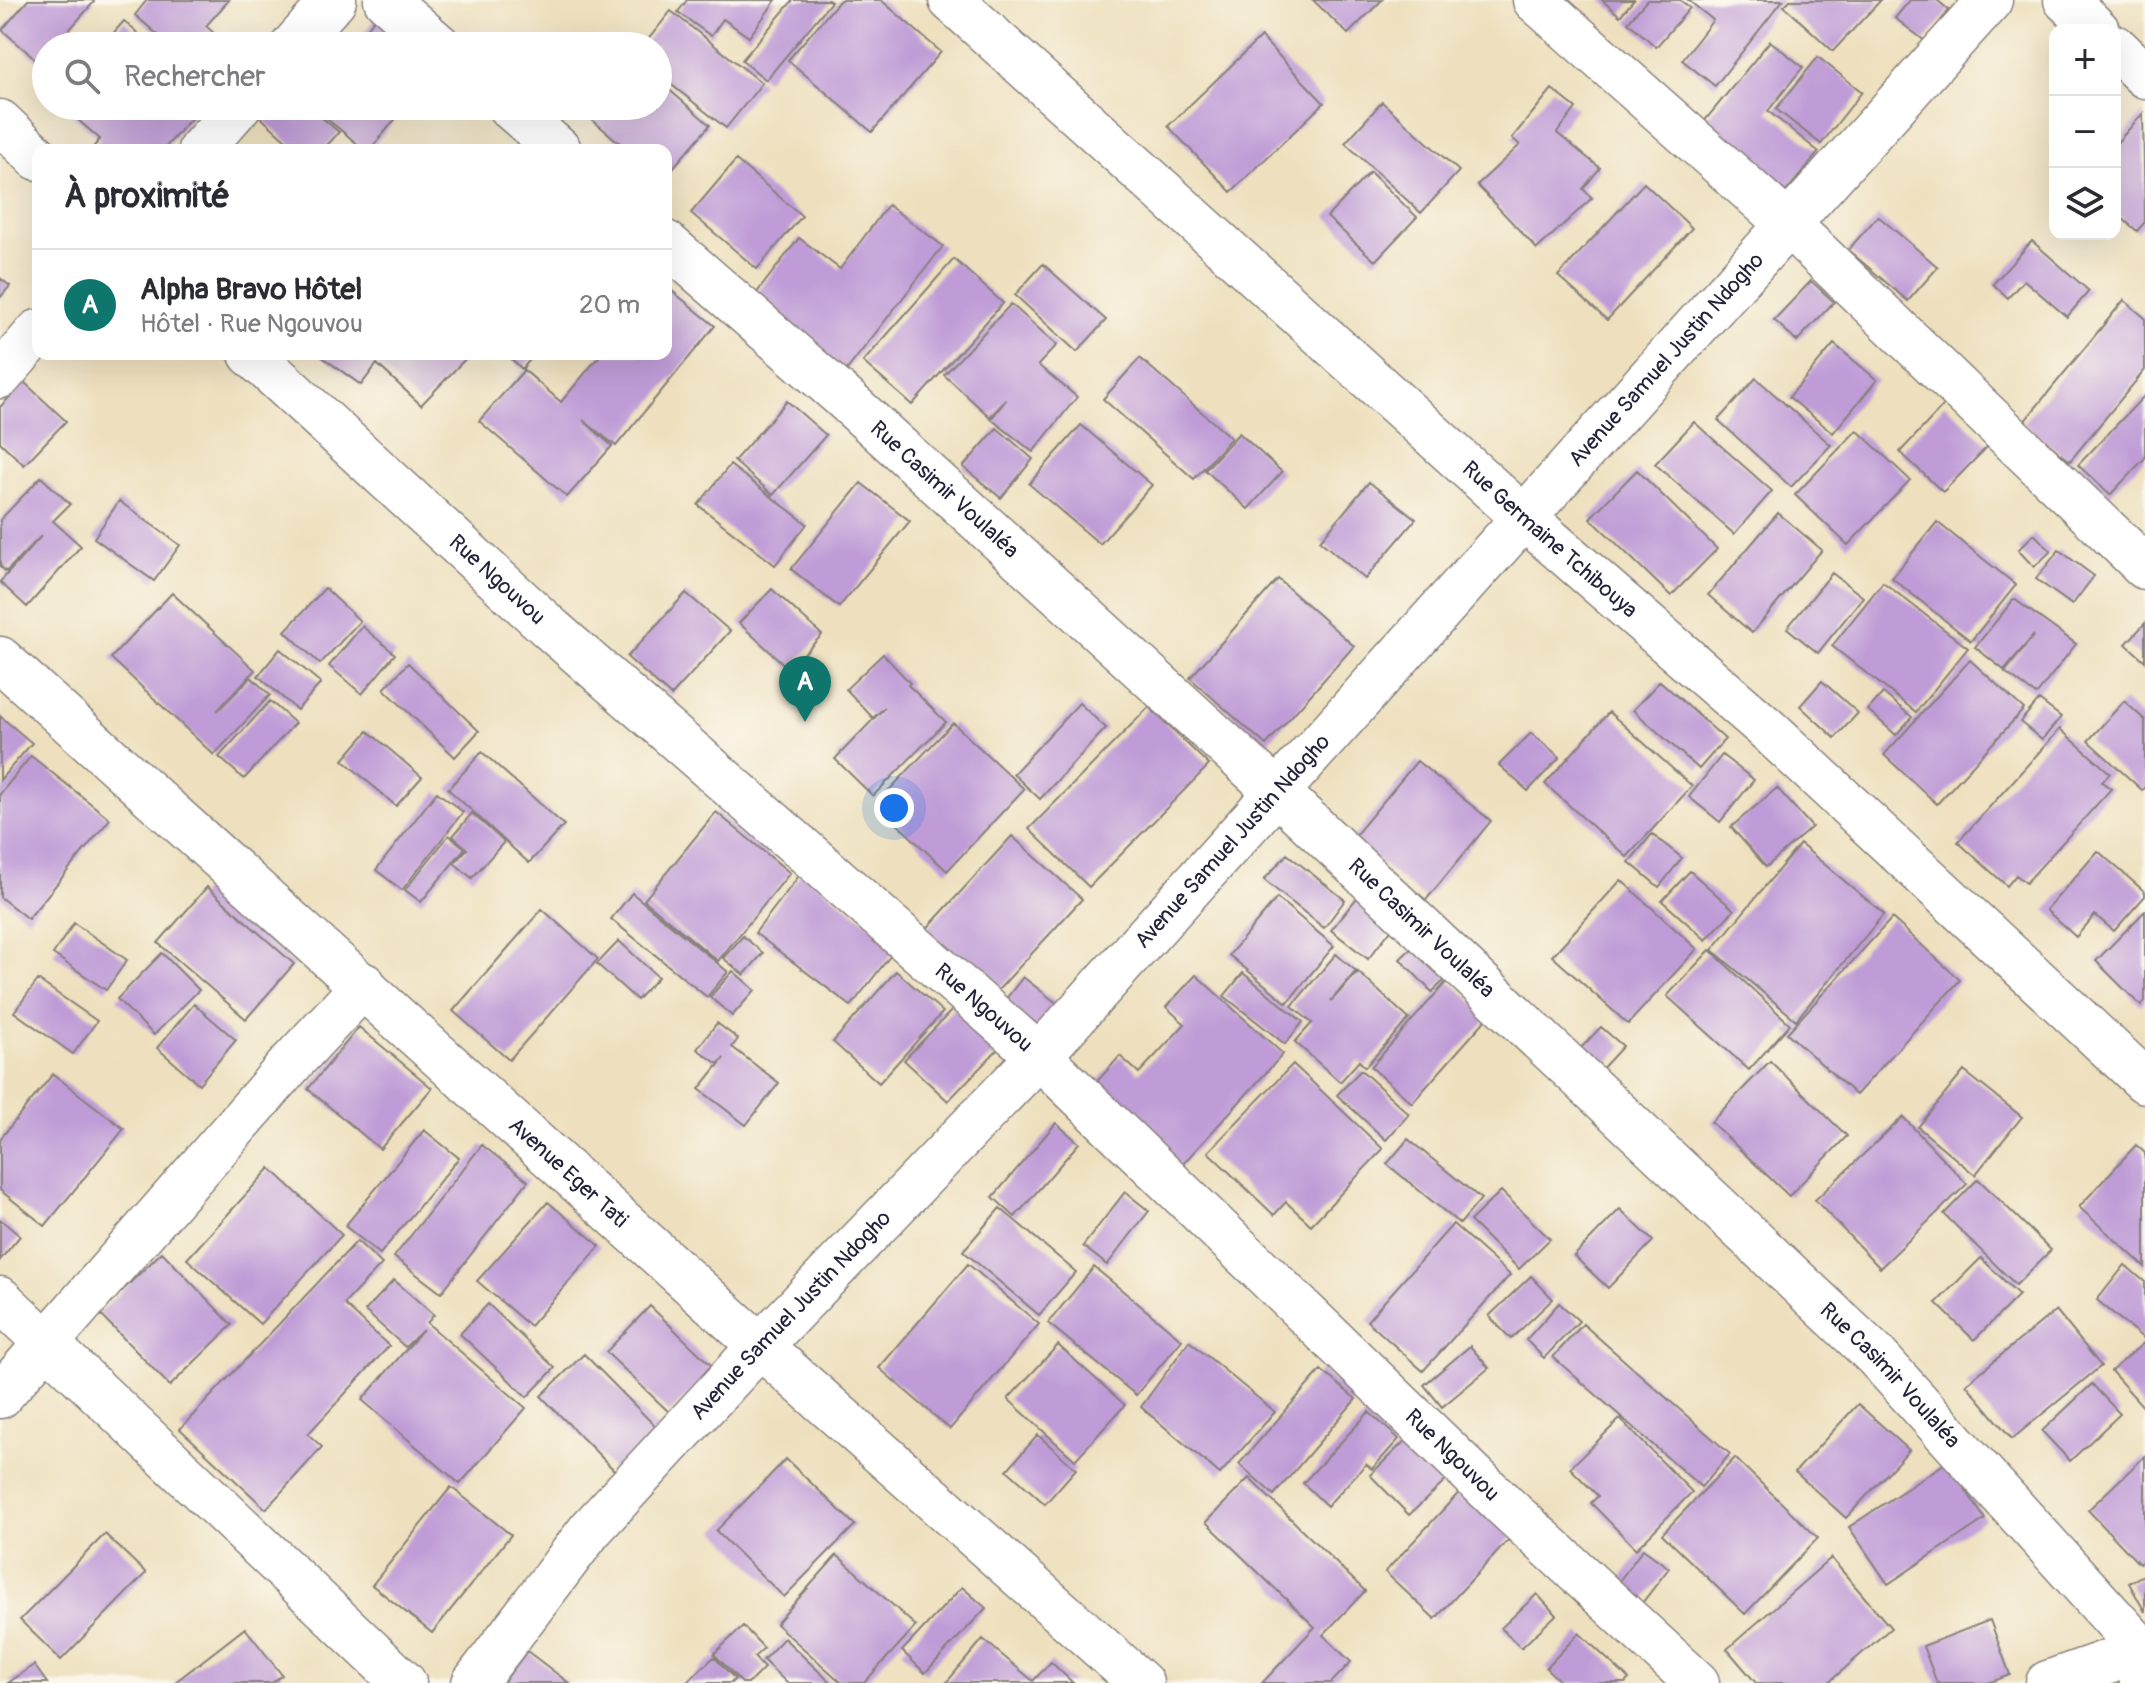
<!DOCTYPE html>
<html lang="fr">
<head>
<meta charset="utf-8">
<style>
  :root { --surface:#fff; --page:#f2f2f3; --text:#2b2b33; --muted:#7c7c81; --line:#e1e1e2; --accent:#0f766e }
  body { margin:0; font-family:Pangolin,sans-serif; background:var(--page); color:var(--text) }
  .controls { position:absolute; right:24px; top:24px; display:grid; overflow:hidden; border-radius:16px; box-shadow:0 8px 32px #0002 }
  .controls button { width:72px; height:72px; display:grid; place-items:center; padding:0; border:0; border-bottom:2px solid var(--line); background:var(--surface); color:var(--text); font:40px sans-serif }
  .you { position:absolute; left:894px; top:808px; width:28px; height:28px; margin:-20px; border:6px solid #fff; border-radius:50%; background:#1a73e8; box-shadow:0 0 0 12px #1a73e833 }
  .badge { display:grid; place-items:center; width:52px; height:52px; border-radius:50%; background:var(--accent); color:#fff; font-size:26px; font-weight:700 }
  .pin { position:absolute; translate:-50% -66px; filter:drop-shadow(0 2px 4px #0008) }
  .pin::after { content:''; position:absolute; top:42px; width:28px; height:24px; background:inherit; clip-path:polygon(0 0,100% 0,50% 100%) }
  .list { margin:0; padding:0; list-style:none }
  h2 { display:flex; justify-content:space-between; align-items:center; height:104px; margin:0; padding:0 32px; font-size:34px }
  h2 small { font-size:26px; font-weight:400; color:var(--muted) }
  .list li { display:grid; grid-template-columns:52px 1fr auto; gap:24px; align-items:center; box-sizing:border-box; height:112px; padding:0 32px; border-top:2px solid var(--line) }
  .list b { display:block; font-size:30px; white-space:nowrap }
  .list p { margin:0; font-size:26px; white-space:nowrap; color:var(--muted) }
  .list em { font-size:26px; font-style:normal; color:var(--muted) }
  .icon { flex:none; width:44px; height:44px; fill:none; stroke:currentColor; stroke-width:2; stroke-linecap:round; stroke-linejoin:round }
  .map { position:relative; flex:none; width:2145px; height:1683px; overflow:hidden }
  .search { position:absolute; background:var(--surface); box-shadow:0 8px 32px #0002; left:32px; top:32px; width:640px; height:88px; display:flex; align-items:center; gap:20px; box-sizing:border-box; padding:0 28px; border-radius:44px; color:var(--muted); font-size:30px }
  .panel { position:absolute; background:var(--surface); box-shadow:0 8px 32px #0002; left:32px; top:144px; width:640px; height:216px; border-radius:16px }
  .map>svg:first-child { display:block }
  .building { fill:#bf9cd7 }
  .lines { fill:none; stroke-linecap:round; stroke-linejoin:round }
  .street-casing { stroke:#88817c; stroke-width:47 }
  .street { stroke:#fff; stroke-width:44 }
  .labels { text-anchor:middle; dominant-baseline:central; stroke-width:6; stroke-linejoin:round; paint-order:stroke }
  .street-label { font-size:22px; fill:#22223b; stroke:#fbf7ec }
</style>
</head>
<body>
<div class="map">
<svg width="2145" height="1683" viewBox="0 0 2145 1683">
  <rect width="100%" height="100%" fill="#fbf7ec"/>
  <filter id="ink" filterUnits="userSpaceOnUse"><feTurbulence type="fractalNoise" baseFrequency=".0125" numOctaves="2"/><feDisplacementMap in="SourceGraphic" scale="16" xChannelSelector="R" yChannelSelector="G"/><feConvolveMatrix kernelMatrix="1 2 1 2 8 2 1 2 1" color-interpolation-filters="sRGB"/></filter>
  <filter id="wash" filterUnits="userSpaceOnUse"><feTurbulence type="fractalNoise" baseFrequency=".006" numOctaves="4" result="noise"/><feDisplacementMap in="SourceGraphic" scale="32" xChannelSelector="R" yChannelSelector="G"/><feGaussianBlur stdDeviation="1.8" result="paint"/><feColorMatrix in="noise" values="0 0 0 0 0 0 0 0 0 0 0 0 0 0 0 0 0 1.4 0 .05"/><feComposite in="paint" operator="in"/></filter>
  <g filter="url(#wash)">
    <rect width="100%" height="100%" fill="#eee0be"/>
    <g id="blocks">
      <path class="building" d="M28 0H92L94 2 55 46H46V56L40 63 2 30Z
        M147 0H229L206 26 216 35 207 46H171L135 15Z
        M687 0H776L749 37 723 19 711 36 678 12Z
        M793 0H828L831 2 766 80 742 60Z
        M840 0H881L941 52 872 132 788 60Z
        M1313 0H1382L1348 34Z
        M1602 0H1634L1620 16Z
        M1647 0H1680L1690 8 1656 47 1628 22Z
        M1688 0H1783L1715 86 1682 60 1713 20Z
        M1790 0H1881L1833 51 1784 6Z
        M1910 0H1937L1949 10 1925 41 1895 18Z
        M671 11 762 83 726 128 658 74V46H643Z
        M378 15 417 46H353Z
        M124 21 152 46H102Z
        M1261 37 1324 103 1231 192 1168 126Z
        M1770 41 1803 67 1768 111 1819 152 1786 192 1702 124Z
        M1818 57 1862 92 1821 144 1776 109Z
        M658 80 710 125 666 176V150H628L584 113 590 106H658Z
        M1552 89 1576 108 1557 133 1600 168 1583 189 1592 198 1537 249 1477 185 1520 145 1512 138Z
        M1382 102 1459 171 1421 213 1345 143Z
        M62 106H202L163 150H91L100 139Z
        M266 106H320L315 112 339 132 323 150H297L258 115Z
        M328 106H406L370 150H365L321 114Z
        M2143 113 2145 222 2137 231 2115 212V145Z
        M736 160 802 216 757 269 691 213Z
        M1370 172 1417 217 1375 261 1327 217Z
        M1644 183 1692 228 1607 320 1558 276Z
        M888 205 943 246 846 371 752 299 799 238 840 269Z
        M1878 216 1938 267 1908 301 1848 250Z
        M2032 241 2089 291 2067 317 2024 280 2008 298 1993 284Z
        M954 259 1003 303 912 405 863 362Z
        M1043 264 1106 320 1077 352 1015 295Z
        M0 278 10 286 0 298Z
        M1811 281 1834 302 1797 341 1774 320Z
        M666 286 715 326 616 446 583 420 612 446 567 497 479 421 524 370 561 402 601 354H666Z
        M2124 300 2145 318V370L2070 461 2023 423Z
        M1011 304 1057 345 1038 365 1077 397 1033 452 991 419 1006 400 990 417 944 375Z
        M1834 344 1877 380 1833 433 1789 397Z
        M318 354H470L421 405 377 364 361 385Z
        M506 354H535L522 369Z
        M1140 358 1231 438 1194 479 1103 399Z
        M1756 378 1831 445 1791 487 1718 420Z
        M24 382 66 421 24 465 0 442V407Z
        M2145 395V458L2110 495 2078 465Z
        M787 401 826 435 773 495 734 461Z
        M1945 404 1989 445 1943 492 1900 452Z
        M1694 422 1772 491 1734 534 1655 464Z
        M1081 425 1152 485 1100 544 1029 484Z
        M997 428 1033 459 1001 498 963 467Z
        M1857 430 1910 480 1848 545 1795 495Z
        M1239 433 1282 472 1248 509 1205 470Z
        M730 465 807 524 775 565 698 505Z
        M1637 470 1717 549 1671 596 1590 518Z
        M41 477 70 504 53 521 81 546 27 607 0 582 42 535 6 572 0 566V520Z
        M1369 482 1416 519 1365 579 1320 541Z
        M861 483 910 521 839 607 791 569Z
        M119 501 180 545 154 581 94 538Z
        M1778 513 1822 550 1752 633 1708 595Z
        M1937 522 2016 585 1971 641 1892 578Z
        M2034 534 2051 551 2034 567 2018 550Z
        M2059 550 2094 576 2072 605 2036 579Z
        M1832 573 1863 597 1818 653 1787 628Z
        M1278 579 1354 646 1266 745 1190 678Z
        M1883 582 1968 648 1916 712 1832 646Z
        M325 588 360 621 320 664 285 631Z
        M772 589 822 635 789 669 739 623Z
        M172 593 255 670 217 711 251 677 270 695 214 755 111 658Z
        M686 593 730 631 671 696 627 657Z
        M2014 599 2076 644 2036 695 2005 672 2034 635 2004 670 1975 647Z
        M2145 623V661L2126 644Z
        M362 626 395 654 362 694 329 666Z
        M280 649 321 683 297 710 258 676Z
        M883 654 910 683 908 685 946 722 873 796 835 759 885 707 873 718 846 689Z
        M1970 660 2024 709 1937 804 1884 755Z
        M408 663 479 731 455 757 384 689Z
        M1660 681 1725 739 1699 769 1633 710Z
        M1822 681 1858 713 1835 738 1800 706Z
        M1883 693 1912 717 1896 735 1868 710Z
        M2039 700 2061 717 2042 740 2020 722Z
        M270 701 295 723 244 779 219 757Z
        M2124 701 2145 720V788L2142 790 2088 741Z
        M1079 703 1106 728 1040 799 1013 774Z
        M1149 707 1209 765 1089 887 1029 829Z
        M1609 712 1692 786 1627 857 1545 784Z
        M0 716 32 743 0 780Z
        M953 723 1024 789 947 871 876 804Z
        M2060 729 2110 773 2102 782 2111 789 2026 883 2016 875 2007 886 1958 842Z
        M368 731 422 777 396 806 343 760Z
        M1531 733 1560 757 1528 791 1499 765Z
        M482 752 564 825 529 863 448 789Z
        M1722 755 1754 780 1720 822 1689 797Z
        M31 756 110 819 28 919 0 897V794Z
        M1417 761 1491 821 1426 900 1352 839Z
        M1777 788 1812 827 1766 867 1731 827Z
        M437 792 463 812 402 890 376 870Z
        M716 812 790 873 718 961 644 900Z
        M472 813 504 842 472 878 454 863 467 849 453 836Z
        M1652 834 1682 858 1659 887 1629 862Z
        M449 835 465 848 421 902 405 890Z
        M1012 836 1082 899 989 1000 920 936Z
        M1800 844 1884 914 1796 1020 1712 950Z
        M2098 851 2145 892V896L2114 931 2095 915 2076 937 2046 910Z
        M1287 854 1345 900 1324 928 1264 880Z
        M1690 871 1734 910 1706 940 1662 901Z
        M802 872 898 946 851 1006 755 933Z
        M1621 880 1697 949 1628 1024 1552 956Z
        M207 887 294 964 246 1019 158 943Z
        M632 893 728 972 707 997 611 919Z
        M1360 894 1397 922 1368 959 1331 930Z
        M1277 898 1334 946 1287 1003 1229 955Z
        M542 909 598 959 509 1060 453 1011Z
        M2145 911V1001L2141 1006 2096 961Z
        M1892 918 1960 980 1856 1095 1787 1033Z
        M74 923 127 960 106 990 53 954Z
        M743 936 763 953 744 975 723 958Z
        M619 941 658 977 637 1000 597 964Z
        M1416 944 1448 977 1432 992 1400 959Z
        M1710 950 1790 1024 1749 1070 1667 996Z
        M162 953 199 990 154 1035 117 999Z
        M1336 954 1356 971 1331 1001 1358 972 1409 1019 1365 1067 1359 1061 1340 1082 1295 1042 1312 1023 1292 1006Z
        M733 971 755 990 732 1016 710 997Z
        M896 971 943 1012 879 1083 833 1042Z
        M1243 973 1303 1022 1285 1044 1224 996Z
        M1196 975 1283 1054 1181 1166 1093 1086 1120 1056 1139 1073 1185 1024 1166 1007Z
        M1023 977 1059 1005 1032 1041 995 1013Z
        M38 980 97 1021 73 1054 14 1012Z
        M1448 980 1489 1016 1412 1103 1371 1067Z
        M194 1004 236 1040 199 1084 157 1048Z
        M954 1008 998 1049 948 1101 904 1060Z
        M717 1023 738 1039 732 1047 779 1083 746 1125 699 1089 724 1058 718 1064 697 1049Z
        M359 1027 432 1088 380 1149 308 1089Z
        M1601 1027 1623 1046 1598 1073 1576 1053Z
        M1770 1061 1847 1136 1789 1196 1711 1122Z
        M1293 1064 1383 1149 1311 1225 1286 1202 1274 1215 1208 1152Z
        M1361 1070 1409 1114 1386 1140 1337 1095Z
        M1964 1071 2022 1117 1975 1175 1918 1127Z
        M53 1074 124 1129 45 1226 0 1190V1139Z
        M1903 1117 1967 1184 1880 1268 1815 1200Z
        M1056 1123 1079 1143 1015 1217 993 1197Z
        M424 1130 459 1158 380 1254 345 1226Z
        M1408 1139 1481 1199 1460 1224 1387 1164Z
        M482 1145 528 1181 441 1293 394 1257Z
        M2136 1145 2145 1153V1267L2079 1207Z
        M270 1168 342 1235 260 1324 187 1259Z
        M1978 1179 2051 1250 2016 1285 1944 1214Z
        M1501 1191 1550 1239 1519 1269 1470 1221Z
        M1125 1192 1149 1211 1107 1265 1083 1246Z
        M548 1202 600 1246 530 1326 477 1281Z
        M1000 1208 1076 1272 1039 1315 963 1251Z
        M1620 1209 1653 1241 1608 1288 1574 1256Z
        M0 1219 20 1236 0 1260Z
        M1453 1224 1510 1275 1423 1371 1367 1321Z
        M357 1241 382 1264 344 1304 389 1346 308 1434 322 1447 266 1509 180 1429Z
        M162 1252 232 1325 170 1386 99 1313Z
        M1981 1258 2019 1295 1974 1340 1936 1303Z
        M968 1264 1039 1324 950 1429 879 1368Z
        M2125 1265 2145 1282V1335L2143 1338 2097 1300Z
        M1094 1267 1182 1340 1136 1395 1048 1323Z
        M1531 1276 1553 1299 1511 1339 1489 1316Z
        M394 1280 434 1315 427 1323 526 1408 460 1484 362 1400 423 1330 405 1347 365 1311Z
        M1559 1303 1579 1321 1544 1358 1526 1340Z
        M488 1304 555 1368 527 1397 460 1334Z
        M650 1306 714 1368 670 1413 606 1352Z
        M2056 1310 2101 1366 2012 1439 1966 1384Z
        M1583 1324 1730 1454 1701 1487 1553 1357Z
        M1189 1341 1275 1412 1220 1474 1141 1407Z
        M2145 1342V1409L2111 1371Z
        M1058 1345 1125 1405 1075 1460 1008 1399Z
        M1470 1346 1489 1368 1442 1407 1424 1385Z
        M584 1354 663 1434 620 1476 541 1396Z
        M1321 1370 1356 1399 1274 1495 1239 1464Z
        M2092 1384 2120 1414 2070 1461 2042 1431Z
        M1858 1404 1909 1450 1846 1518 1795 1472Z
        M1369 1412 1399 1439 1372 1469 1366 1464 1327 1506 1303 1483Z
        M1620 1419 1692 1492 1636 1549 1591 1503 1598 1496 1570 1468Z
        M1038 1435 1076 1469 1045 1504 1007 1470Z
        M1411 1435 1451 1476 1409 1515 1370 1475Z
        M2145 1456V1559L2139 1564 2088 1510Z
        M1735 1458 1818 1538 1745 1614 1662 1534Z
        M786 1459 855 1525 784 1597 716 1531Z
        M1947 1462 1985 1519 1888 1584 1849 1527Z
        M1249 1478 1365 1591 1323 1635 1351 1662 1331 1683H1262L1315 1627 1206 1522Z
        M1467 1484 1517 1531 1435 1619 1385 1572Z
        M451 1487 511 1535 432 1633 372 1585Z
        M105 1534 146 1573 61 1660 20 1620Z
        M1643 1549 1669 1568 1642 1603 1617 1584Z
        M837 1555 916 1626 864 1683H842L776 1624Z
        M1831 1558 1891 1628 1828 1683H1756L1727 1649Z
        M2145 1574V1612L2129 1583Z
        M962 1587 986 1608 925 1673 902 1651Z
        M1537 1594 1556 1615 1521 1648 1501 1628Z
        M1990 1620 2010 1675 1988 1683H1937L1923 1646Z
        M743 1626 764 1648 754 1657 764 1668 749 1683H742L714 1654Z
        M245 1628 282 1675 272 1683H174Z
        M1579 1633 1629 1679 1625 1683H1562L1546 1668Z
        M784 1638 831 1683H787L763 1660Z
        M983 1639 1033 1681 1051 1662 1073 1683H946Z
        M527 1651 569 1683H503Z
        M714 1657 735 1679 731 1683H686Z
        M34 1665 47 1683H8Z"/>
    </g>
  </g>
  <g filter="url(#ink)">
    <use href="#blocks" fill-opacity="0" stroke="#88817c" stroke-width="2"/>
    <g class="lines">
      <defs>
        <g id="street">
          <path d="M386 0 439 46"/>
          <path id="s1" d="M951 0 1523 517 1767 729 2145 1081"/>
          <path d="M1535 0 1789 225 2145 567"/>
          <path d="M2066 0 2097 30"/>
          <path d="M293 46 334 0"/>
          <path d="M2115 47 2145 76"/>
          <path d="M509 106 559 150"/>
          <path d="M0 122 38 158"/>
          <path d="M200 150 239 106"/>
          <path id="s2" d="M666 243 843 397 1276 791 1876 1356 2142 1650V1683"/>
          <path id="s3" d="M251 354 551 629 1039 1056 1503 1504 1697 1683"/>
          <path d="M0 376 38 332"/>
          <path id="s4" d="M0 659 760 1346 1141 1683"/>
          <path d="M0 1299 404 1683"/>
          <path d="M0 1396 294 1060 364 985"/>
          <path id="s5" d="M474 1683 590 1530 760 1346 1039 1056 1990 0"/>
          <path d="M2048 1683 2145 1649"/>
        </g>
      </defs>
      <use href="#street" class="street-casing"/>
      <use href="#street" class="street"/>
    </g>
  </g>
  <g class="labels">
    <g class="street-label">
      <text stroke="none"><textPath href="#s5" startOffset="1782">Avenue Samuel Justin Ndogho</textPath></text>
      <text stroke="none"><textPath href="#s2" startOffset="372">Rue Casimir Voulaléa</textPath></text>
      <text stroke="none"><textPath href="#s1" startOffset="806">Rue Germaine Tchibouya</textPath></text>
      <text stroke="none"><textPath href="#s3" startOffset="334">Rue Ngouvou</textPath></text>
      <text stroke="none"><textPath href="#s5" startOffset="1134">Avenue Samuel Justin Ndogho</textPath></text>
      <text stroke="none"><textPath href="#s2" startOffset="1020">Rue Casimir Voulaléa</textPath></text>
      <text stroke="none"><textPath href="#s3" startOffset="982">Rue Ngouvou</textPath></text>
      <text stroke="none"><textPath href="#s4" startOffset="766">Avenue Eger Tati</textPath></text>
      <text stroke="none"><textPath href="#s5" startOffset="486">Avenue Samuel Justin Ndogho</textPath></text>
      <text stroke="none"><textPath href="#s2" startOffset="1668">Rue Casimir Voulaléa</textPath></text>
      <text stroke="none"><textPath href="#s3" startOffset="1630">Rue Ngouvou</textPath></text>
    </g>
  </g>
</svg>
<div class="controls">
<button>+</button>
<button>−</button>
<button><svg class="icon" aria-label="layers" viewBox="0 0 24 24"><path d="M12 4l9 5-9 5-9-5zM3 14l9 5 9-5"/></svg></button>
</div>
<div class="you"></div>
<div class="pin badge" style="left:805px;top:722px">A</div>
<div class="search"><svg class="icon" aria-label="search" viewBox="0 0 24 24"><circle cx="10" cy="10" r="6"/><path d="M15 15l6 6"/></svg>Rechercher</div>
<section class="panel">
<h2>À proximité<small></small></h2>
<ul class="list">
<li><span class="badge">A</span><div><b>Alpha Bravo Hôtel</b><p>Hôtel · Rue Ngouvou</p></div><em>20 m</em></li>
</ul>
</section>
</div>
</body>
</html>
